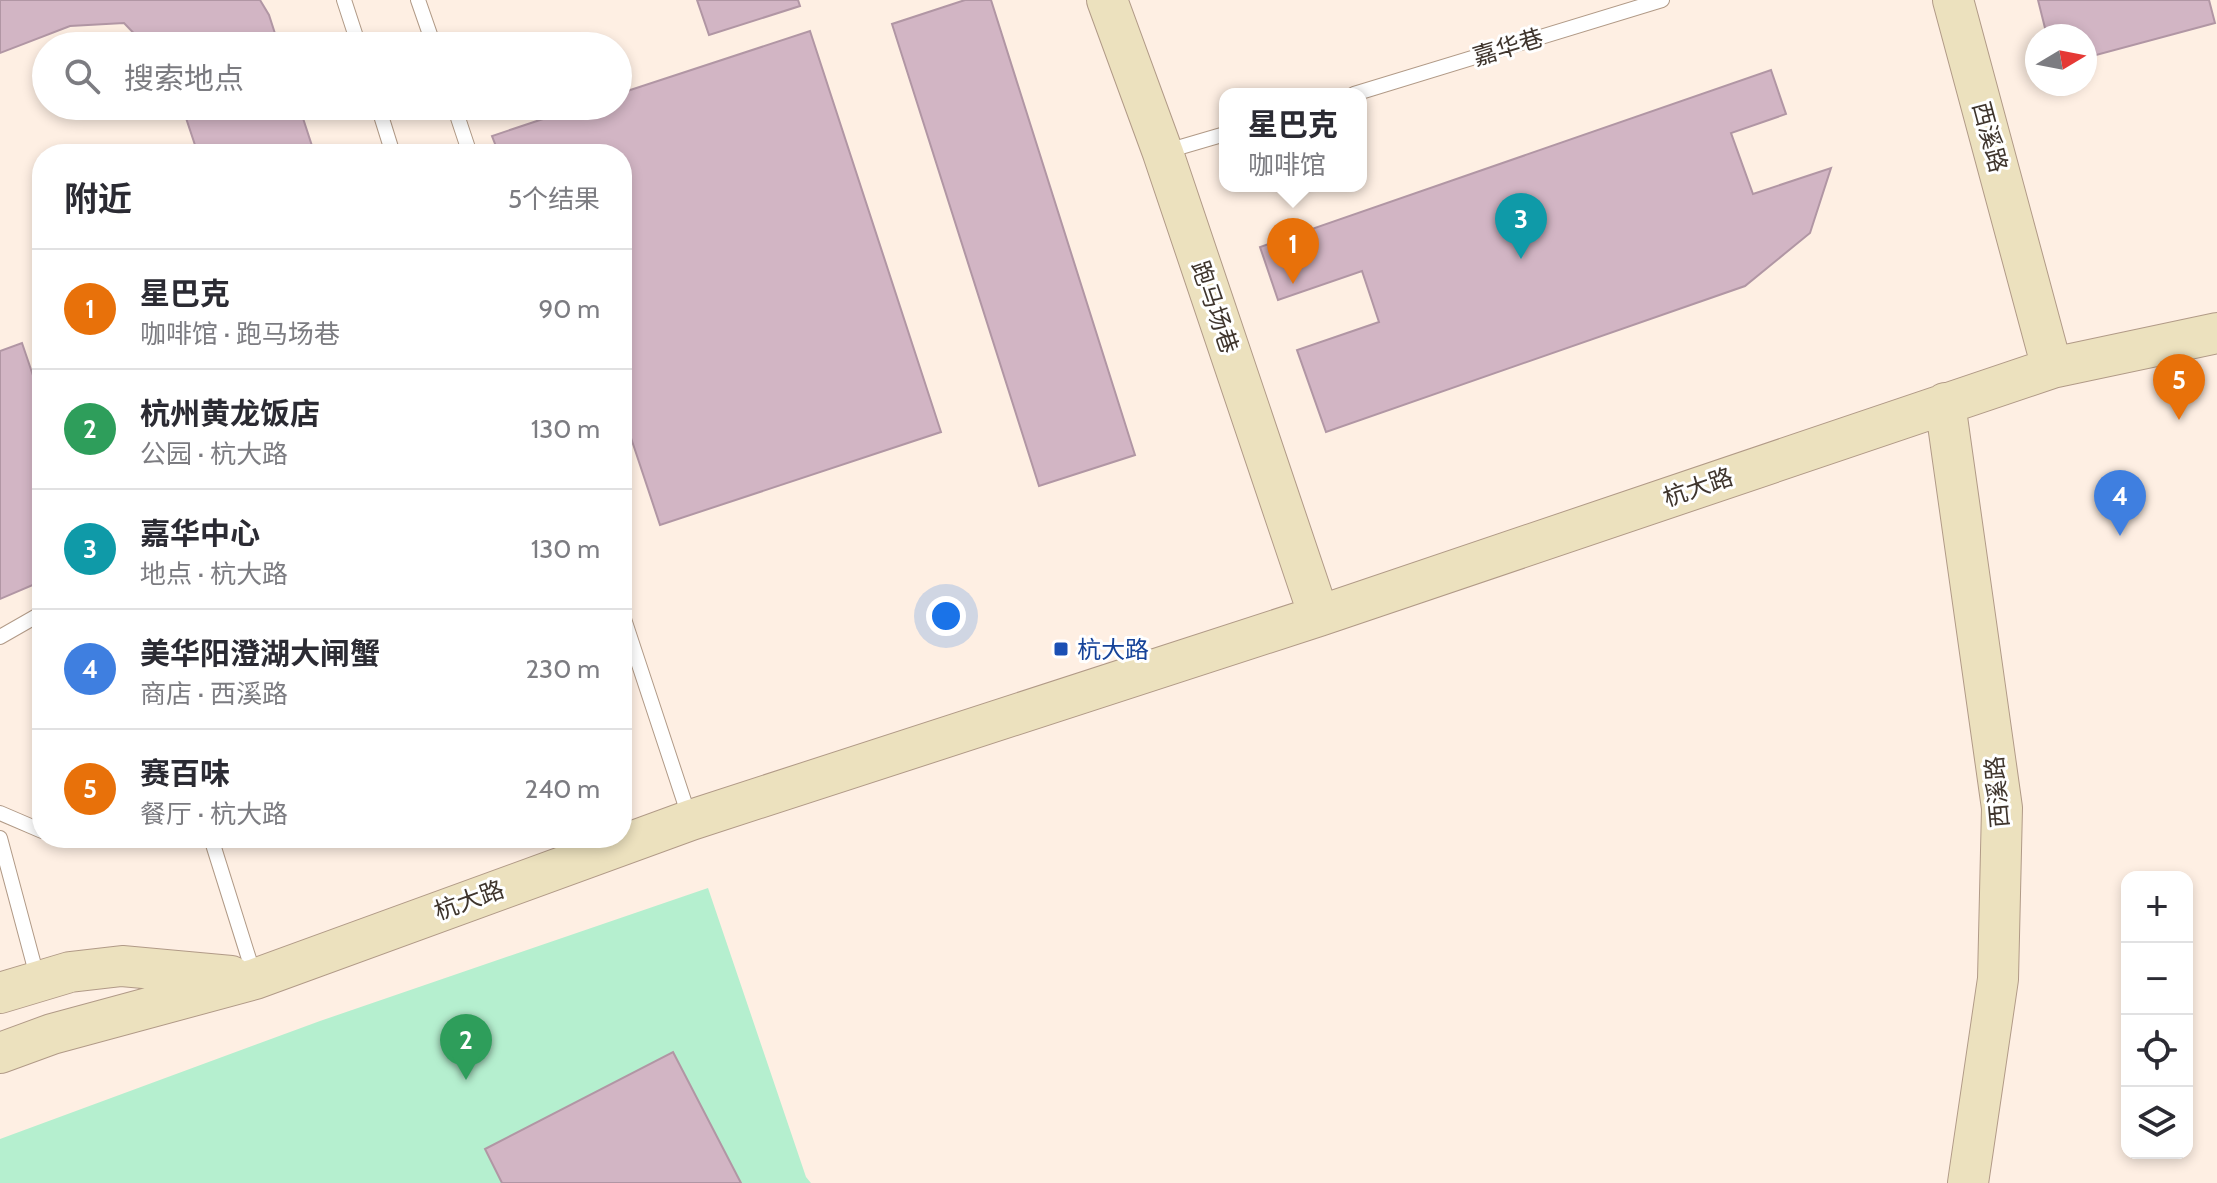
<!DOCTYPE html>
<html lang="zh">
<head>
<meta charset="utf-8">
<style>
  :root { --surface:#fff; --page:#f2f2f3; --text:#2b2b33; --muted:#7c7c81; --line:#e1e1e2; --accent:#b22047 }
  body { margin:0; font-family:Cabin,"Noto Sans SC",sans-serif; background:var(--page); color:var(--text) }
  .controls { position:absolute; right:24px; bottom:24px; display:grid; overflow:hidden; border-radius:16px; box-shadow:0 4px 12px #0003 }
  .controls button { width:72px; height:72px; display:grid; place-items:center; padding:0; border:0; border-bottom:2px solid var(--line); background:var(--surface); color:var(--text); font:40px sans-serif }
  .compass { position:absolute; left:2025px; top:24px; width:72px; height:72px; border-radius:50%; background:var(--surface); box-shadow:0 4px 12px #0003; rotate:80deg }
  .you { position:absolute; left:946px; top:616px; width:28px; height:28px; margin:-20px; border:6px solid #fff; border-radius:50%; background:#1a73e8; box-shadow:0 0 0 12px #1a73e833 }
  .badge { display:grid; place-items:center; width:52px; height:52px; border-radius:50%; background:var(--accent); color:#fff; font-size:26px; font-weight:700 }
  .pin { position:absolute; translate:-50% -66px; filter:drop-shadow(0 2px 4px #0008) }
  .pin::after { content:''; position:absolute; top:42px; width:28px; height:24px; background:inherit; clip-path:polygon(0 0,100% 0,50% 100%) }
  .popup { position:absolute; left:1219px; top:88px; width:148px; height:104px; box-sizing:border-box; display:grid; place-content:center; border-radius:16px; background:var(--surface); filter:drop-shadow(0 2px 6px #0005); font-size:26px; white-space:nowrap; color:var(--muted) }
  .popup b { font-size:30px; color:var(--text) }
  .popup::after { content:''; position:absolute; left:50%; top:100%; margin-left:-16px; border:16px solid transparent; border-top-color:var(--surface) }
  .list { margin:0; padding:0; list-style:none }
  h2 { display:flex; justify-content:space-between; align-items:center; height:104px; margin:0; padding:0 32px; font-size:34px }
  h2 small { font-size:26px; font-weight:400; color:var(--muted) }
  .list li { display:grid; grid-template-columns:52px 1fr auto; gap:24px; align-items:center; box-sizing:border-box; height:120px; padding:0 32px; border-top:2px solid var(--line) }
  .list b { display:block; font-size:30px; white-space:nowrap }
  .list p { margin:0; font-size:26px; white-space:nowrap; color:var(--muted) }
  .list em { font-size:26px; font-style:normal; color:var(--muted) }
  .icon { flex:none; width:44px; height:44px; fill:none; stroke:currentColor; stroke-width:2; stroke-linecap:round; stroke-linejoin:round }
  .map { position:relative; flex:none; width:2217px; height:1183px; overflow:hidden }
  .search { position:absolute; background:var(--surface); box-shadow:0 4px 12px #0003; left:32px; top:32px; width:600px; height:88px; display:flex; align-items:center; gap:20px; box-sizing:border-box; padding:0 28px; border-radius:44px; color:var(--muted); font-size:30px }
  .panel { position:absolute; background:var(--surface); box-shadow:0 4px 12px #0003; left:32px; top:144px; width:600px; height:704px; border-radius:32px }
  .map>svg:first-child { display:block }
  .green { fill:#b5efcf }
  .building { fill:#d2b5c4; stroke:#b196a4; stroke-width:2 }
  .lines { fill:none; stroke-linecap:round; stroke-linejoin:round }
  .lane-casing { stroke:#b19a87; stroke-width:16 }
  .secondary-casing { stroke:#b19a87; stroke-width:42 }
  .lane { stroke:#fff; stroke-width:14 }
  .secondary { stroke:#ece1be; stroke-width:40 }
  .transit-dot { fill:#1a4fb4; stroke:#fff; stroke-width:3 }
  .labels { text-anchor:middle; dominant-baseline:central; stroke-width:6; stroke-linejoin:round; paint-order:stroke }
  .street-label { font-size:24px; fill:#3f352d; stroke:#fff }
  .transit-label { font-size:24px; fill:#164399; stroke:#fff; text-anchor:start }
</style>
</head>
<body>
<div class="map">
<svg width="2217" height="1183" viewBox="0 0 2217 1183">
  <rect width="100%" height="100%" fill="#feefe3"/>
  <path class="green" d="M708 888 806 1177 811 1183H0V1139L320 1021Z"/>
  <path class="building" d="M0 0H260L269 15 279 46H146L124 23 70 26 0 53Z
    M697 0H798L800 6 709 35Z
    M965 0H991L1135 455 1039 486 892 24Z
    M2038 0H2209L2215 23 2085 58V36H2047Z
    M810 31 941 432 660 525 631 438 622 441V154H499L492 136 582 106H618V94Z
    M1771 70 1786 114 1731 133 1753 194 1831 168 1810 233 1745 286 1326 432 1297 350 1379 322 1362 271 1278 300 1260 247Z
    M182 106H299L314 152 198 154Z
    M22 343 42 402V581L0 599V351Z
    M673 1052 741 1183H502L485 1149Z"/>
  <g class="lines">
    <defs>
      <path id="lane" d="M344 0 359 46
        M418 0 434 46
        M1354 94 1662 0
        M378 106 393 154
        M454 106 470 154
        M1167 151 1225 134
        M622 613 689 816
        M0 637 42 613
        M0 813 42 831
        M0 838 38 980
        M211 838 254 975"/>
      <path id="secondary" d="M1107 0 1163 153 1319 616
        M1953 0 2052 368
        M1945 403 2002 808 1998 979 1968 1183
        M0 993 70 972 122 966 231 976
        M0 1053 52 1034 255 979 691 820 1319 616 2052 368 2217 333"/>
    </defs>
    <use href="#lane" class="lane-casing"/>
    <use href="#secondary" class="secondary-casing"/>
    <use href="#lane" class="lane"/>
    <use href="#secondary" class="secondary"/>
  </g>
  <rect class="transit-dot" x="1053" y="641" width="16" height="16" rx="4"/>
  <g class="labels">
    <g class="street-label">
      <text transform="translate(1508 47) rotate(-17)">嘉华巷</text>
      <text transform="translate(1990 137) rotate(75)">西溪路</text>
      <text transform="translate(1215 307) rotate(71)">跑马场巷</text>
      <text transform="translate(1698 487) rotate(-19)">杭大路</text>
      <text transform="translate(1997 792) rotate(-95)">西溪路</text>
      <text transform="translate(469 900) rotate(-20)">杭大路</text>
    </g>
    <g class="transit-label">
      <text x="1077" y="649">杭大路</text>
    </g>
  </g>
</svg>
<div class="controls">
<button>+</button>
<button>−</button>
<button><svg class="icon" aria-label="locate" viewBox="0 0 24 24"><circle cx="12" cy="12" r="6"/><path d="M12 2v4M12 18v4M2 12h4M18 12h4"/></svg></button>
<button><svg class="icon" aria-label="layers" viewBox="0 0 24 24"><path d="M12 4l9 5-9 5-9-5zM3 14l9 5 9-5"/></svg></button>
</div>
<svg class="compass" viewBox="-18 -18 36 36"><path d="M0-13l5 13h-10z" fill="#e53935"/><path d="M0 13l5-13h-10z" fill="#7c7c81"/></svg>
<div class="you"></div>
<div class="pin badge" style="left:1293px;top:284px;background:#e8710a">1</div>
<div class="popup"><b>星巴克</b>咖啡馆</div>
<div class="pin badge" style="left:466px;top:1080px;background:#2e9e5b">2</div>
<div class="pin badge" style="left:1521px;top:259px;background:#0f9aa8">3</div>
<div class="pin badge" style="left:2120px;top:536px;background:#3f7fe0">4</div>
<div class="pin badge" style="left:2179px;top:420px;background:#e8710a">5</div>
<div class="search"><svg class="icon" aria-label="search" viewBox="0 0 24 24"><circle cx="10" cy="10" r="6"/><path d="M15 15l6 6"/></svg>搜索地点</div>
<section class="panel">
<h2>附近<small>5个结果</small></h2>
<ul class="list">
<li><span class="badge" style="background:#e8710a">1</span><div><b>星巴克</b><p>咖啡馆 · 跑马场巷</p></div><em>90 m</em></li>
<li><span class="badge" style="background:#2e9e5b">2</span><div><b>杭州黄龙饭店</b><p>公园 · 杭大路</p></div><em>130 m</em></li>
<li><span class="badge" style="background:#0f9aa8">3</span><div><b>嘉华中心</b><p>地点 · 杭大路</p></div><em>130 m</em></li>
<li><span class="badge" style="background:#3f7fe0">4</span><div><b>美华阳澄湖大闸蟹</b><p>商店 · 西溪路</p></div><em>230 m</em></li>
<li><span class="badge" style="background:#e8710a">5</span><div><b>赛百味</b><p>餐厅 · 杭大路</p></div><em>240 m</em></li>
</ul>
</section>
</div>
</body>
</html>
